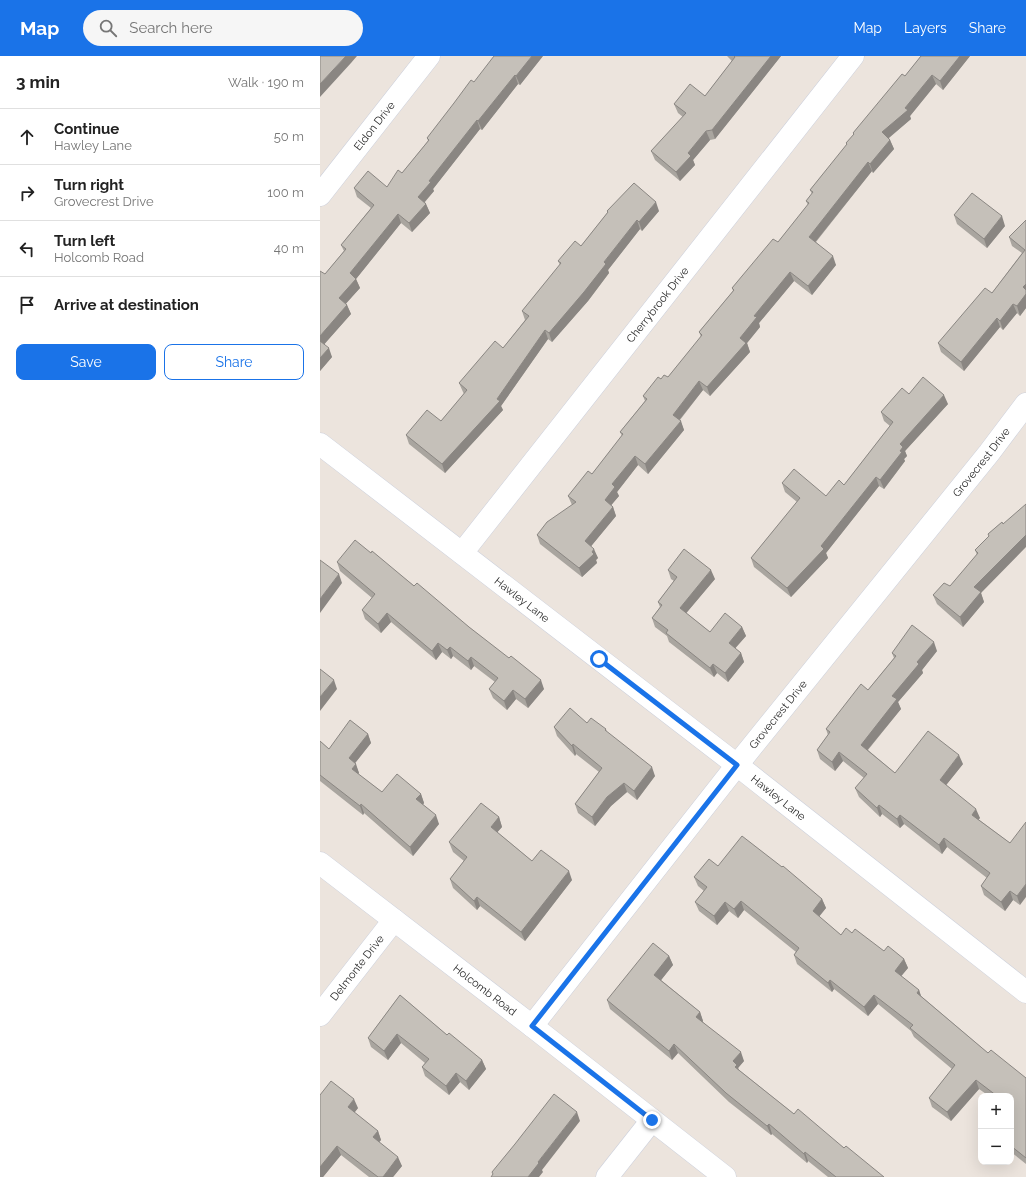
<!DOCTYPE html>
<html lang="en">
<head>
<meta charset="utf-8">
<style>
  :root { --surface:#fff; --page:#f6f6f6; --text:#222; --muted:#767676; --line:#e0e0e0; --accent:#1a73e8 }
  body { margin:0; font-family:Raleway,sans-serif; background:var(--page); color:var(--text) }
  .controls { position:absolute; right:12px; bottom:12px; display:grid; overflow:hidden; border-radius:8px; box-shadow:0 4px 16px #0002 }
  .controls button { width:36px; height:36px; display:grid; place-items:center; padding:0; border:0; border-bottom:1px solid var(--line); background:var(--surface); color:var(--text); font:20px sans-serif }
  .stop { position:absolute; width:12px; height:12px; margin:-9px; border:3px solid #1a73e8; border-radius:50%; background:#fff }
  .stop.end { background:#1a73e8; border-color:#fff; box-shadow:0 1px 4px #0008 }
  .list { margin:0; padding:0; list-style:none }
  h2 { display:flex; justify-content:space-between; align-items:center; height:52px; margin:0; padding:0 16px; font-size:17px }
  h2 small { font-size:13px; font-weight:400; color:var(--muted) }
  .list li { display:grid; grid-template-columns:26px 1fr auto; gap:12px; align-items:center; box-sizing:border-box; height:56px; padding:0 16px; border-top:1px solid var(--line) }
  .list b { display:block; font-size:15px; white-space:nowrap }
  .list p { margin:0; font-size:13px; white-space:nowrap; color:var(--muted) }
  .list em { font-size:13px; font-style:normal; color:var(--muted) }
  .actions { display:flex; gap:8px; padding:12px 16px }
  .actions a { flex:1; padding:9px 0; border:1px solid var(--accent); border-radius:8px; text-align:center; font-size:14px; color:var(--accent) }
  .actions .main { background:var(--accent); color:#fff }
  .icon { flex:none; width:22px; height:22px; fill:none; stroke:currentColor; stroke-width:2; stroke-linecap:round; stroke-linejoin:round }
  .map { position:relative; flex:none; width:706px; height:1121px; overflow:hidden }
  header { display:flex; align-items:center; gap:24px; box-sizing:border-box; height:56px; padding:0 20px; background:var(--accent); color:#fff }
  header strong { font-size:19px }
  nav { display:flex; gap:22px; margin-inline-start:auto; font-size:14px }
  .search { width:280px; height:36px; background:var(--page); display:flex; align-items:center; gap:10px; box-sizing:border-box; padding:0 14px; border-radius:22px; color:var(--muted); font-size:15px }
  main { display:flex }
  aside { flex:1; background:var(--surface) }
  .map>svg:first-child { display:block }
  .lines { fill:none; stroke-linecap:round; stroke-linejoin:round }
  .minor-casing { stroke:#ccd0dc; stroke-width:23 }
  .tertiary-casing { stroke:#ccd0dc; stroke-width:23 }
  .minor { stroke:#fff; stroke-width:22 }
  .tertiary { stroke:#fff; stroke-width:22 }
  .wall { fill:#a9a59f }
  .shaded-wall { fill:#8a8682 }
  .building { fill:#c5c0b9; stroke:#8a8682 }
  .route { stroke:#1a73e8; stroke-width:5 }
  .labels { text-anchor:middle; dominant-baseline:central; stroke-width:3; stroke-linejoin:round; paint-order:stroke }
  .street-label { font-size:11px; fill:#2b2b2b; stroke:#fff }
</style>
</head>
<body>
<header>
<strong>Map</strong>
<div class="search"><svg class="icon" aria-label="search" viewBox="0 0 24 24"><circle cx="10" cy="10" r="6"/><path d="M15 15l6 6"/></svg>Search here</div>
<nav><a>Map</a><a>Layers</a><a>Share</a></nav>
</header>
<main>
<aside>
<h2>3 min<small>Walk · 190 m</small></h2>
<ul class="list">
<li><svg class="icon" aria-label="ahead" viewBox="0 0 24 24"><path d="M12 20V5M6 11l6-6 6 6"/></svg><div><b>Continue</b><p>Hawley Lane</p></div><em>50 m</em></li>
<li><svg class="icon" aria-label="right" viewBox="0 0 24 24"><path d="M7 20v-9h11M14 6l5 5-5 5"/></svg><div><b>Turn right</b><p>Grovecrest Drive</p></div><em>100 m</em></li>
<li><svg class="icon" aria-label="left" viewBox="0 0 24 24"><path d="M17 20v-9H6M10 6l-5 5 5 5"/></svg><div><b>Turn left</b><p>Holcomb Road</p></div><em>40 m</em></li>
<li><svg class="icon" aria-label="arrive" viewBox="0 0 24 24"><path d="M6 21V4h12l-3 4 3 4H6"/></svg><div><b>Arrive at destination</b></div></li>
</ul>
<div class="actions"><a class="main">Save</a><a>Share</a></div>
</aside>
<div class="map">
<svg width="706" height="1121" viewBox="0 0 706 1121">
  <rect width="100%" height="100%" fill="#ece4dd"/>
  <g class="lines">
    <defs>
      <g id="minor">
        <path id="s1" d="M0 139 109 0"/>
        <path id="s2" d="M0 388 417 709 706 936"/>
        <path id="s3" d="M142 497 533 0"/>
        <path id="s4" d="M0 959 74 864"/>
        <path id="s5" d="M212 970 417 709 669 397 706 348"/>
        <path d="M287 1121 332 1064"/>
      </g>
      <g id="tertiary">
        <path id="s6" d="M0 807 212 970 405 1121"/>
      </g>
    </defs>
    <use href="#minor" class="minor-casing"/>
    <use href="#tertiary" class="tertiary-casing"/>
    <use href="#minor" class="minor"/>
    <use href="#tertiary" class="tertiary"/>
  </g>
  <path class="wall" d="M223 0 200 29 198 28 162 74 160 73 113 133 114 135 105 146 110 157 92 176 81 167 36 223 40 232 26 247 31 258 4 288 12 301 0 315 5 218 24 195 21 189 51 152 37 141 34 132 67 131 82 117 108 85 107 82 154 26Z
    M407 0H461L395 83 390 84 373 104 375 109 360 125 335 104 331 95 363 61 358 57 354 48 385 40 412 5Z
    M601 0H650L623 34 616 28 590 60 591 63 569 82 570 84 574 93 553 117 552 115 496 186 516 209 492 239 474 225 439 267 440 271 427 287 430 296 390 340 383 334 360 364 364 374 328 418 318 409 297 436 299 440 291 449 293 451 296 460 271 490 278 502 276 504 277 507 262 521 220 488 217 479 252 449 248 440 272 418 302 380 300 376 325 345 323 340 341 323 348 321 381 281 379 276 413 235 412 232 458 186 488 149 486 145 492 138 490 134 527 89 526 87 534 79 533 77 585 20Z
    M287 155H339L322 175 320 173 288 214 289 217 268 245 232 286 228 283 181 350 183 354 125 417 89 388 86 379 121 365 144 338 143 336 139 327 183 292 205 264 202 255 240 209 238 205 261 190 288 156Z
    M634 159 685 170 667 192 637 168Z
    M706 164V252L700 260 697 257 683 274 680 271 644 315 621 296 618 287 672 237 702 197 692 190 689 181Z
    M589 338 628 348 585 395 587 400 584 403 585 405 564 433 559 430 506 497 508 502 471 541 434 511 431 502 477 446 465 436 462 427 506 440 524 429 570 370 564 365 561 356Z
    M682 466 661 537 664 546 643 571 617 548 613 539 630 530 657 499 655 494 669 480 668 478Z
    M51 497 149 571 224 633 208 652 196 643 187 654 173 642 169 633 175 626 154 610 151 614 133 600 131 603 122 596 116 604 71 566 61 577 45 563 42 554 52 542 20 515 17 506Z
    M348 514 395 523 366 557 390 576 422 571 426 580 415 592 421 597 424 606 408 626 397 617 394 621 349 586 347 580 335 571 332 562 340 551 338 546 354 525 351 523Z
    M617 595 602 614 603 617 578 646 581 653 548 694 575 717 643 708 626 729 660 762 658 763 690 787 700 849 693 844 685 855 664 839 661 830 667 822 627 791 622 798 584 768 580 772 562 758 560 761 539 741 535 732 544 722 523 705 515 715 500 703 497 694 508 679 506 673 548 634 574 602 572 597Z
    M234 671 286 673 287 676 335 720 317 744 307 736 291 750 275 770 258 757 255 748 279 716 256 698 255 700 237 680Z
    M48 678 51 687 35 707 39 717 38 718 62 736 101 738 104 747 103 749 119 768 93 800 44 757 43 759 0 725V685L9 693Z
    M179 761 182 771 177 776 212 805 252 824 205 885 160 850 157 854 133 832 130 823 144 805 133 796 129 786Z
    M398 810 502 843 506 852 499 861 521 879 532 877 564 895 584 903 588 912 581 920 599 934 601 940 668 997 706 1022V1108L691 1096V1040H669L659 1033 631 1065 612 1051 609 1042 632 1013 594 981 591 975 558 948 548 960 514 933 512 936 477 908 474 899 476 896 424 854 418 862 409 855 397 869 379 855 375 846 384 835 378 830 374 821Z
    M349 900 353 909 341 924 380 956 383 965V966L424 1005 418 1012 419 1014 474 1058 524 1092 564 1121H508L488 1105 487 1107 452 1078 451 1079 409 1046 358 997 352 1004 290 953 287 944Z
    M80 939 127 979 162 1004 166 1013 149 1034 140 1026 129 1039 105 1020 102 1011 105 1007 81 987 68 1004 51 991 48 982Z
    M0 1039 38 1052 34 1057 58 1075 61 1084 59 1086 82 1110 73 1121H49L21 1099 3 1121H0Z"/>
  <path class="shaded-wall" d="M26 0H37L31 7 0 41V28Z
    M212 0H223L200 29 196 20Z
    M451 0H461L395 83 392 74Z
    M640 0H650L623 34 620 25Z
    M195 19 198 28 162 74 158 65Z
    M612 19 616 28 590 60 591 63 565 85 562 76 585 52Z
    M157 64 160 73 113 133 114 135 101 150 98 141 109 125Z
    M386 75 390 84 373 104 375 109 360 125 356 116 368 97Z
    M570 84 574 93 553 117 550 108Z
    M548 106 552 115 492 190 489 181Z
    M336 146 339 155 322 175 319 166Z
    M106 148 110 157 92 176 89 167Z
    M78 158 81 167 36 223 40 232 23 251 19 242 30 217Z
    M682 160 685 170 667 192 664 183Z
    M317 164 320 173 288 214 289 217 268 245 232 286 229 277Z
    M513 200 516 209 492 239 488 230Z
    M470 216 474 225 439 267 440 271 427 287 430 296 390 340 387 331 420 282 434 260Z
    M706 228V252L700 260 697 250 703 231Z
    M693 248 697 257 683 274 680 265Z
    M27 249 31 258 1 292 0 289V280Z
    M677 262 680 271 644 315 641 306Z
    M225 274 228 283 181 350 183 354 125 417 122 408 177 343Z
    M9 292 12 301 0 315V302Z
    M379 325 383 334 356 368 353 359Z
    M624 339 628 348 585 395 587 400 584 403 585 405 564 433 560 424 580 395V388Z
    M361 365 364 374 328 418 325 408Z
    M315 400 318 409 297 436 299 440 288 453 285 444 292 428Z
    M556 421 559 430 506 497 508 502 471 541 467 532Z
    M293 451 296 460 268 494 265 485Z
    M706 479V491L661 537 664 546 643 571 640 561 654 531Z
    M274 493 278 502 276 504 277 507 262 521 259 512Z
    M391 514 395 523 363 561 360 552Z
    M19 518 22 527 0 557V543Z
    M67 557 71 566 61 577 58 568Z
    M422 571 426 580 412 596 409 587Z
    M614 586 617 595 602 614 603 617 578 646 581 653 544 698 541 689 572 640 597 606Z
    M118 587 122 596 116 604 112 595Z
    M130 591 133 600 131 603 127 594Z
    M421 597 424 606 408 626 405 617Z
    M151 601 154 610 151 614 148 605Z
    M393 608 397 617 394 621 390 612Z
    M14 624 17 633 0 655V641Z
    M221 624 224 633 208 652 205 643Z
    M193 634 196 643 187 654 184 645Z
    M48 678 51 687 32 711 29 702Z
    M253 688 256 698 255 700 252 690Z
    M519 696 523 705 515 715 512 706Z
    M639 699 643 708 623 733 620 724Z
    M36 708 39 717 35 722 32 713Z
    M332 711 335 720 317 744 314 735Z
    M304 727 307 736 291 750 275 770 272 761 287 741Z
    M101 738 104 747 100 752 96 743Z
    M41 748 44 757 43 759 40 750Z
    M559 749 562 758 560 761 557 752Z
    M656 753 660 762 655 768 652 759Z
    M116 759 119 768 93 800 90 791Z
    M580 759 584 768 580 772 577 763Z
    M179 761 182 771 174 780 171 771Z
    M624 782 627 791 622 798 619 789Z
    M249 815 252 824 205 885 201 876Z
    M706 828V841L700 849 697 840Z
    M690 835 693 844 685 855 681 846Z
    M157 841 160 850 157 854 154 845Z
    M502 843 506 852 496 864 493 855Z
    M421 845 424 854 418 862 414 853Z
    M405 846 409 855 397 869 394 860Z
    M349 900 353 909 338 928 334 919Z
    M584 903 588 912 578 924 575 915Z
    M510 924 514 933 512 936 508 927Z
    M599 934 602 943 597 937Z
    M554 939 558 948 548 960 544 951Z
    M380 956 383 965 380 970 376 961Z
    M77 978 81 987 68 1004 64 995Z
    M354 988 358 997 352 1004 349 995Z
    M421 996 424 1005 418 1012 421 1018 419 1020 413 1005Z
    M162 1004 166 1013 149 1034 146 1025Z
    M136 1017 140 1026 129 1039 126 1030Z
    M656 1024 659 1033 631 1065 627 1056Z
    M34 1043 38 1052 31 1061 28 1051Z
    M257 1056 260 1065 222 1114 223 1116 219 1121H208L218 1106Z
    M449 1068 452 1078 451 1079 447 1070Z
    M58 1075 61 1084 56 1090 53 1081Z
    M17 1090 21 1099 3 1121H0V1111Z
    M485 1096 488 1105 487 1107 484 1098Z
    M78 1101 82 1110 73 1121H63Z"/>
  <path class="building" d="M0 0H26L0 28Z
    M174 0H212L196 20 195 19 158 65 157 64 109 125 111 126 98 141 106 148 89 167 78 158 30 217 36 223 19 242 27 249 0 280V215L5 218 26 193 21 189 54 149 34 132 48 115 67 131 78 114 82 117 109 84 107 82 134 47 151 24 154 26Z
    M414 0H451L392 74 386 75 368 97 371 100 356 116 331 95 366 57 354 48 370 28 385 40 415 1Z
    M601 0H640L620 25 612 19 585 52 588 54 562 76 570 84 550 108 548 106 489 181 513 200 488 230 470 216 434 260 437 261 420 282 426 287 387 331 379 325 353 359 361 365 325 408 315 400 292 428 295 431 285 444 293 451 265 485 274 493 272 496 274 498 259 512 217 479 227 466 256 446 248 440 268 415 272 418 303 378 300 376 327 343 323 340 338 321 341 323 344 319 348 321 382 279 379 276 414 234 412 232 453 183 458 186 489 147 486 145 493 136 490 134 527 88 526 87 534 78 533 77 582 18 585 20Z
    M314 127 336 146 319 166 317 164 284 206 286 208 264 236 229 277 225 274 177 343 180 345 122 408 86 379 107 354 121 365 147 334 139 327 175 285 183 292 209 260 202 255 241 207 238 205 255 185 261 190 288 156 287 155Z
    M652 137 682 160 664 183 634 159Z
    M706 164V228L703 231 706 234V238L697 250 693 248 680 265 677 262 641 306 618 287 665 232 672 237 705 194 689 181Z
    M0 285 9 292 0 302Z
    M603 321 624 339 580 388 583 391 580 395 582 396 560 424 556 421 501 490 504 493 467 532 431 502 480 442 462 427 474 413 506 440 519 424 524 429 573 366 561 356 582 332 589 338Z
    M706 448V479L654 531 661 536 640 561 613 539 624 527 630 530 658 497 655 494 669 480 668 478 682 466 683 468Z
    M35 484 51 497 52 495 94 530 97 527 149 571 189 602 191 600 221 624 205 643 193 634 184 645 169 633 178 622 151 601 148 605 130 591 127 594 118 587 112 595 67 557 58 568 42 554 55 538 17 506Z
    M364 493 391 514 360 552 390 576 405 557 422 571 409 587 421 597 405 617 393 608 390 612 346 577 348 574 332 562 342 549 338 546 357 521 348 514Z
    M0 504 19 518 0 543Z
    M592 569 614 586 597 606 599 608 572 640 577 643 541 689 575 717 608 675 639 699 620 724 656 753 652 759 690 787 706 766V828L697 840 690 835 681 846 661 830 670 817 624 782 619 789 580 759 577 763 559 749 557 752 535 732 547 718 519 696 512 706 497 694 510 676 506 673 541 628 548 634 576 600 572 597Z
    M0 613 14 624 0 641Z
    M250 652 267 667 271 662 286 673 285 674 332 711 314 735 304 727 287 741 272 761 255 748 282 712 253 688 252 690 234 671Z
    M30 664 48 678 29 702 36 708 32 713 62 736 77 718 101 738 96 743 116 759 90 791 41 748 40 750 0 719V685L9 693Z
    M161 747 179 761 171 771 212 805 221 794 249 815 201 876 157 841 154 845 130 823 147 801 129 786Z
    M422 780 462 811 463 810 502 843 493 855 521 879 526 872 532 877 535 873 564 895 568 890 584 903 575 915 599 934 597 937 668 997 671 994 706 1022V1102L691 1090V1040H677L656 1024 627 1056 609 1042 635 1009 590 972 593 969 554 939 544 951 510 924 508 927 474 899 479 892 421 845 414 853 405 846 394 860 375 846 387 831 374 821 389 803 398 810Z
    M333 887 349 900 334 919 380 956 376 961 421 996 413 1005 417 1009 415 1011 474 1058 478 1053 524 1092 526 1090 564 1121H516L485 1096 484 1098 449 1068 447 1070 406 1037 354 988 349 995 287 944Z
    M80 939 127 979 129 977 162 1004 146 1025 136 1017 126 1030 102 1011 109 1003 77 978 64 995 48 982Z
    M11 1025 34 1043 28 1051 58 1075 53 1081 78 1101 63 1121H58L17 1090 0 1111V1039Z
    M234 1038 257 1056 218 1106 219 1107 208 1121H171L173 1118 172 1116 195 1088Z"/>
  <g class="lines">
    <path class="route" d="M279 603 417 709 212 970 332 1064"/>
  </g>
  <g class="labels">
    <g class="street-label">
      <text stroke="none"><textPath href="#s1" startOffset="88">Eldon Drive</textPath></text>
      <text stroke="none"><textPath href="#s3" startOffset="316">Cherrybrook Drive</textPath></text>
      <text stroke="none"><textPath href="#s5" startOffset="721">Grovecrest Drive</textPath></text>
      <text stroke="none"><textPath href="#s2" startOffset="255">Hawley Lane</textPath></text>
      <text stroke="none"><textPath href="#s5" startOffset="397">Grovecrest Drive</textPath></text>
      <text stroke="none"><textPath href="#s2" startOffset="579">Hawley Lane</textPath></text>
      <text stroke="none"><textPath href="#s4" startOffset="60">Delmonte Drive</textPath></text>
      <text stroke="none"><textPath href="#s6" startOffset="208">Holcomb Road</textPath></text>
    </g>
  </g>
</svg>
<div class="controls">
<button>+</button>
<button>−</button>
</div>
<div class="stop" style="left:279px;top:603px"></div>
<div class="stop end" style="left:332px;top:1064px"></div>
</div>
</main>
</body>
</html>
